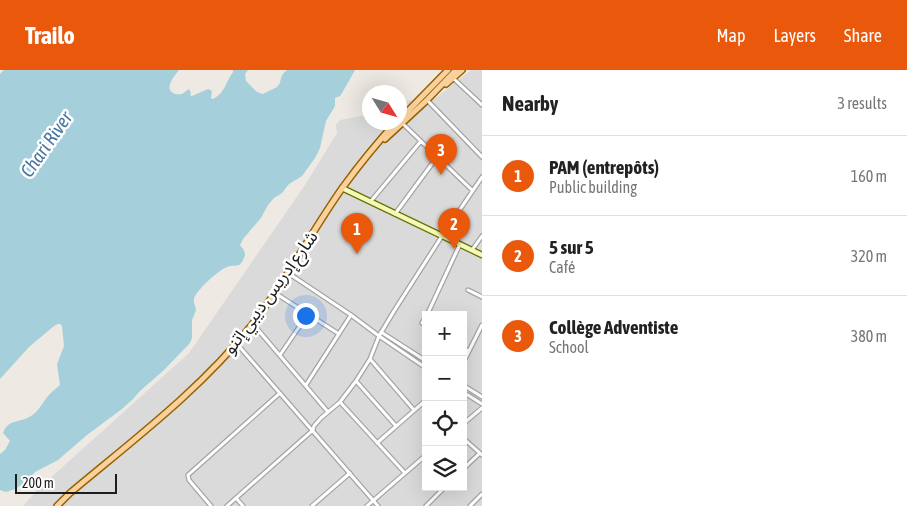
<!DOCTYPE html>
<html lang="en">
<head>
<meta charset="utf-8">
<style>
  :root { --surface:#fff; --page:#f2f2f2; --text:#222; --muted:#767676; --line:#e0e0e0; --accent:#ea580c }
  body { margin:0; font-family:"Asap Condensed","Noto Sans Arabic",sans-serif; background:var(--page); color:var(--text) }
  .controls { position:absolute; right:15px; bottom:15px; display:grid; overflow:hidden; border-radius:0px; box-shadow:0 5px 20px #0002 }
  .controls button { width:45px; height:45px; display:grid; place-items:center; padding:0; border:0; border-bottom:1px solid var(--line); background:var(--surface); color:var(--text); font:25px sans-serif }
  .compass { position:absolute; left:362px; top:15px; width:45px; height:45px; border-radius:50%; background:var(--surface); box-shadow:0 5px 20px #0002; rotate:127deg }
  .scale { position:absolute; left:15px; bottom:12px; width:102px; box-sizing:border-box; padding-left:5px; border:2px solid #1d1d1d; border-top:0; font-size:14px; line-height:18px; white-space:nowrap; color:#1d1d1d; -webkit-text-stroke:4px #fff; paint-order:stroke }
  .you { position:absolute; left:305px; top:245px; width:18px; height:18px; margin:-12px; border:4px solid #fff; border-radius:50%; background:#1a73e8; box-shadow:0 0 0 8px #1a73e833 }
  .badge { display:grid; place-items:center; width:32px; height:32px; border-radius:50%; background:var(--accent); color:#fff; font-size:16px; font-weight:700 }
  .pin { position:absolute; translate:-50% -41px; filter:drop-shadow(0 1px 2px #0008) }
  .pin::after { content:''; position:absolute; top:26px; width:18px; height:15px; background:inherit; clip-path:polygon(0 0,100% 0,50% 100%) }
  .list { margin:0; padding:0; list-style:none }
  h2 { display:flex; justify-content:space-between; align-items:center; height:65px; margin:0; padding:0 20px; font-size:21px }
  h2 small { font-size:16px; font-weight:400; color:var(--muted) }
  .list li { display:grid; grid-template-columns:32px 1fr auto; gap:15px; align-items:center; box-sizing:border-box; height:80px; padding:0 20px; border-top:1px solid var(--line) }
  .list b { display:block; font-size:19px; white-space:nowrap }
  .list p { margin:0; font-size:16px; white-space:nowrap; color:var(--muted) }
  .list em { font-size:16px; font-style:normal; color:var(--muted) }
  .icon { flex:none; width:28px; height:28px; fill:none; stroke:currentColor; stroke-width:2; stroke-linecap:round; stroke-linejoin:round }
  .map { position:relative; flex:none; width:482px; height:436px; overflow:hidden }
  header { display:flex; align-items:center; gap:30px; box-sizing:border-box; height:70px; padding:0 25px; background:var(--accent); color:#fff }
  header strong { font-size:24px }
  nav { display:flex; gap:28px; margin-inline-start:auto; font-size:18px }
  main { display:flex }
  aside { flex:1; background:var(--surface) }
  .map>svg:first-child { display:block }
  .residential { fill:#dbdada; fill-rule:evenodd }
  .water { fill:#a4cfdb }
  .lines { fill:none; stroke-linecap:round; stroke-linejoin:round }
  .street-casing { stroke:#a4a4a4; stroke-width:5.5 }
  .secondary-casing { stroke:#677206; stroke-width:7 }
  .primary-casing { stroke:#946302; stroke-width:8 }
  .street { stroke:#fff; stroke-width:3 }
  .secondary { stroke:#f5f8b7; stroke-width:4.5 }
  .primary { stroke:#fad19c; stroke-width:5 }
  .labels { text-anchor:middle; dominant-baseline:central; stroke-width:5; stroke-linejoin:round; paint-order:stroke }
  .street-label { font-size:18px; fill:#1d1d1d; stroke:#fff }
  .water-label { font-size:19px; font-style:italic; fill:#4876a3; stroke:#fff }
</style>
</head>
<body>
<header>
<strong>Trailo</strong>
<nav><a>Map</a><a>Layers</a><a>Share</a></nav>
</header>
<main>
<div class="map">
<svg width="482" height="436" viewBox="0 0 482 436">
  <rect width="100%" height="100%" fill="#eeeae3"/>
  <path class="residential" d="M471 0H482V436H23L37 420 189 283 305 115 337 63 336 55 340 50 365 45 369 41 370 52H400V32L437 27ZM426 245H463V417H426Z"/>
  <path class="water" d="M4 0H179C175 5 164 18 173 23 176 25 179 24 182 24L189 19 191 23 190 25 192 26 208 19 212 21 211 28 213 29C224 24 226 12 233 2V0H248L245 4 246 11 257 22 263 24 277 17 280 13C281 7 282 4 287 0H355L342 23 340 26 335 28V36L326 51 320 78 315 88 302 106 289 114 282 123 274 128 268 135 261 148 243 169 240 175C242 178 245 180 245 185 244 188 242 193 239 195 236 196 231 195 227 197 219 200 196 220 194 229 193 233 196 236 196 240L192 250V268L190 273 164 300 140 321 133 329 122 339 87 365 58 390 35 402 26 412 15 419 6 422 0 420V384L5 380 10 371 3 363C8 349 19 353 29 347 38 343 42 333 48 326 51 322 56 319 60 315L57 294 64 276 62 256 60 254H58L54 256 29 277 0 309V4Z"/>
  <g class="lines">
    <defs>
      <path id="street" d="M453 8 482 35
        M427 30 482 87
        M402 53 472 120
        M371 131 421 71
        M395 144 437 87
        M472 180 482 166
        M288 203 351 245 379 266 426 298
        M468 220 482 227
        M275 223 339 264
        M427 245 460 174
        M422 253 426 246
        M253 254 328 342
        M381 262 426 291
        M237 274 378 436
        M463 278 469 281
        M280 285 308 244
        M370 289 414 340
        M463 293 482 255
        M356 311 396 356
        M306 315 351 245
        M463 315 482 327
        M463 322 482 334
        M340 332 404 402
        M463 354 482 338
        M463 368 482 385
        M377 373 426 330
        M463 399 480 383
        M236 428 243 436
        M211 436 189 410 188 405 280 323
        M227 436 313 360 314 356 321 348 340 332 356 311 370 289 379 266 394 241 442 166 482 107
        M312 436 350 403
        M367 436 426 385
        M426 436 445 417
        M470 436 482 424"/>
      <path id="secondary" d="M342 118 482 185"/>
      <path id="primary" d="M446 14 462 0
        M400 49 448 0
        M385 69 427 30 456 0
        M57 436 70 423C132 371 200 320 251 256 285 213 311 162 343 117 359 95 377 73 396 52"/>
    </defs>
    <use href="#street" class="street-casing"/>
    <use href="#secondary" class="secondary-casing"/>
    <use href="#primary" class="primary-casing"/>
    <use href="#street" class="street"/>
    <use href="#secondary" class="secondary"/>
    <use href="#primary" class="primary"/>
  </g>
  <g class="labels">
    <g class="street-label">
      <text transform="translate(270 222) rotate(-54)">شارع إدريس ديبي إتنو</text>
    </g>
    <g class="water-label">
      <text transform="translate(46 74) rotate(-55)">Chari River</text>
    </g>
  </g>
</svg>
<div class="controls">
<button>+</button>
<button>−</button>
<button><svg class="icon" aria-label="locate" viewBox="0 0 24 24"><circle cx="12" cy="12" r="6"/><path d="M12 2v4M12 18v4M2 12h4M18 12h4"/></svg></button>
<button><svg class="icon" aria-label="layers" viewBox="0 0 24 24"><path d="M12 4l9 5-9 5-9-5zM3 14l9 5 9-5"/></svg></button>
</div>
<svg class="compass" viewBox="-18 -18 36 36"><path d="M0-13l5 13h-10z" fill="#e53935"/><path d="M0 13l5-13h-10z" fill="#767676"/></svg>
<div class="scale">200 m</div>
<div class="you"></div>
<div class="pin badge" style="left:357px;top:184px">1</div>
<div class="pin badge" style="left:454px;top:179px">2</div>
<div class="pin badge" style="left:441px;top:105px">3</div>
</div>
<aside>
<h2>Nearby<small>3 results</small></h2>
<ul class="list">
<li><span class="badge">1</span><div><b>PAM (entrepôts)</b><p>Public building</p></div><em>160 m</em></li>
<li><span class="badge">2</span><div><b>5 sur 5</b><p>Café</p></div><em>320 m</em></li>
<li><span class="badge">3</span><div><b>Collège Adventiste</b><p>School</p></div><em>380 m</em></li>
</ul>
</aside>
</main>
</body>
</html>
